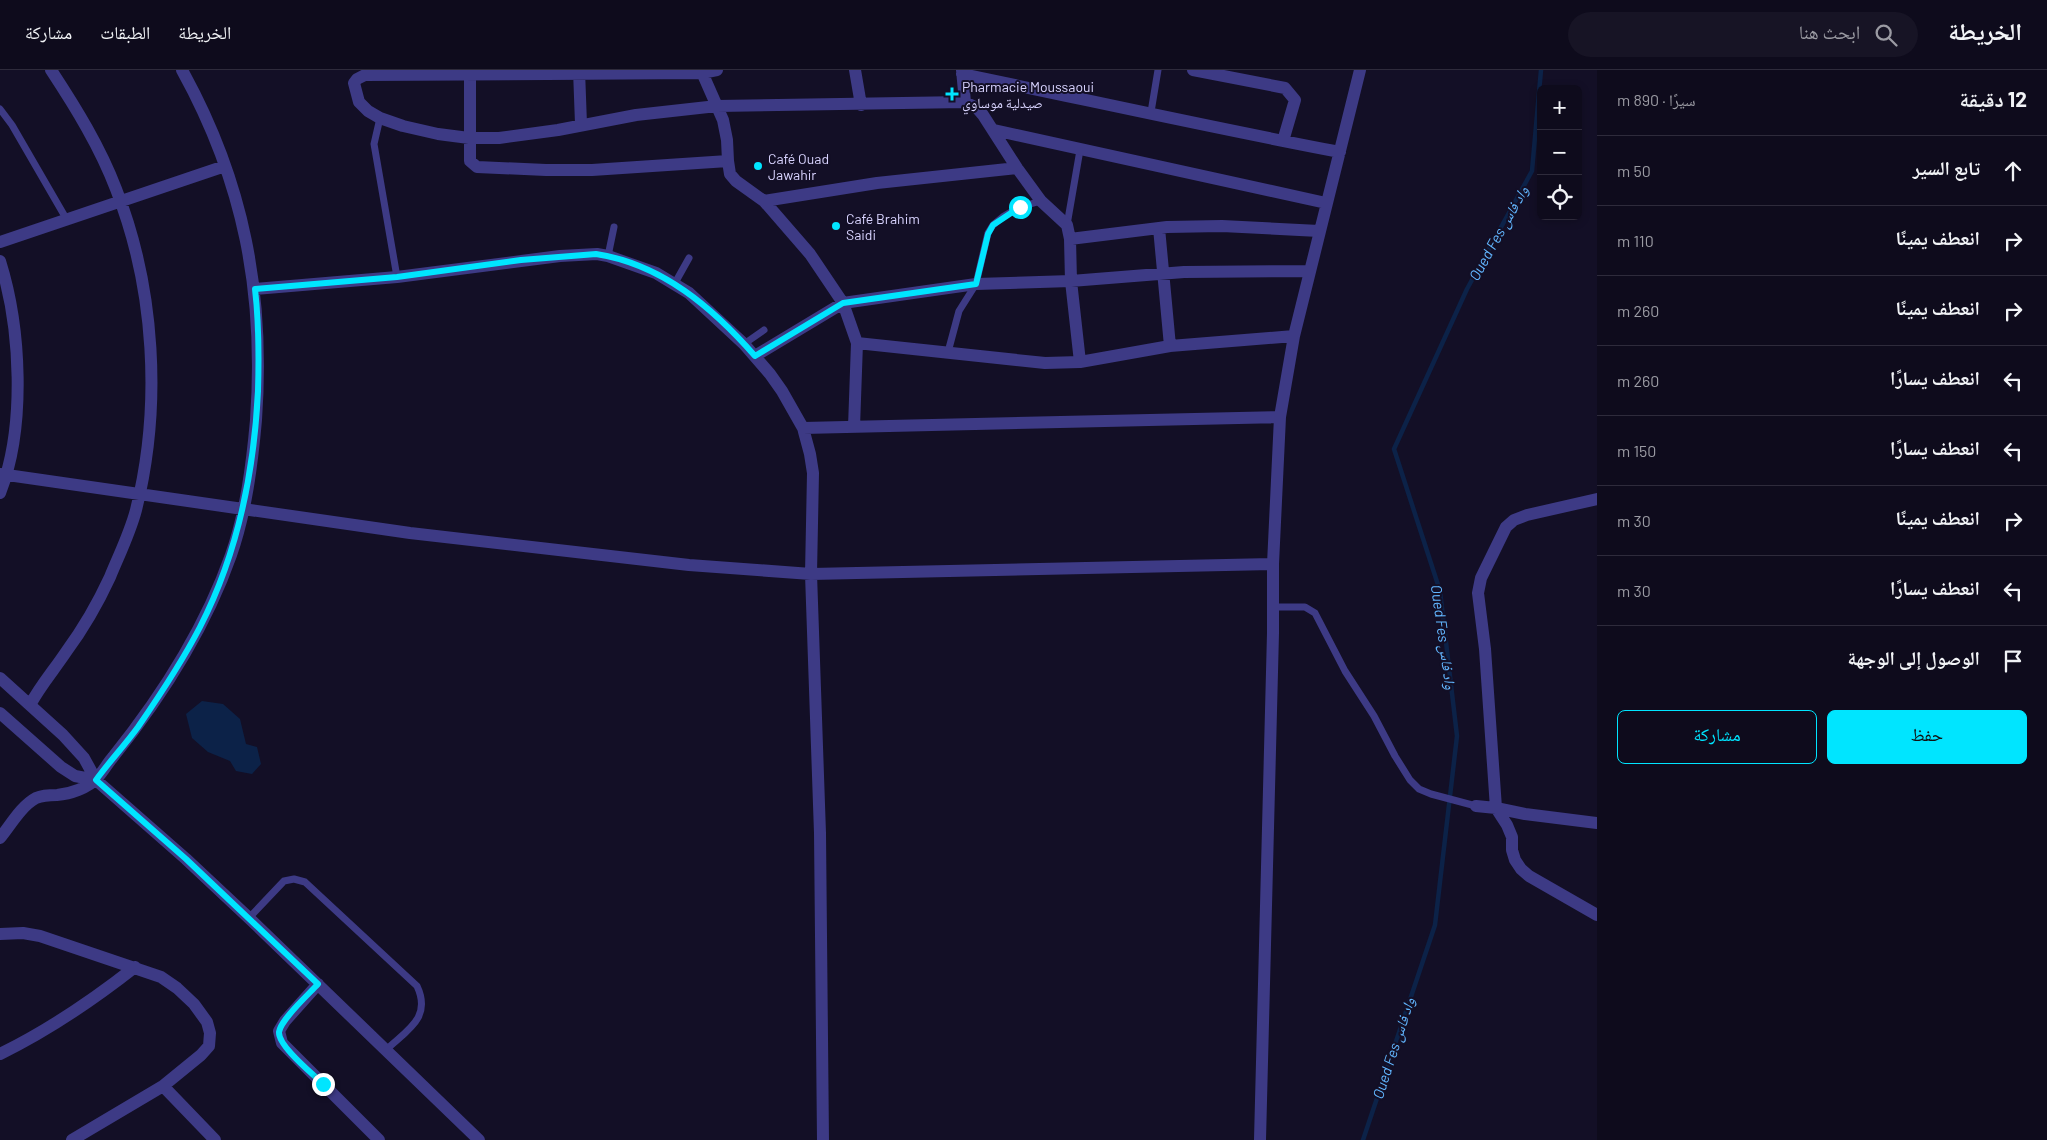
<!DOCTYPE html>
<html lang="ar">
<head>
<meta charset="utf-8">
<style>
  :root { --surface:#0e0b1c; --page:#171425; --text:#f1f3f6; --muted:#9b9ba3; --line:#2e2b3b; --accent:#00e5ff }
  body { margin:0; font-family:Barlow,"Noto Naskh Arabic",sans-serif; background:var(--page); color:var(--text); direction:rtl }
  .controls { position:absolute; right:15px; top:15px; display:grid; overflow:hidden; border-radius:8px; box-shadow:0 2px 8px #0003 }
  .controls button { width:45px; height:45px; display:grid; place-items:center; padding:0; border:0; border-bottom:1px solid var(--line); background:var(--surface); color:var(--text); font:25px sans-serif }
  .stop { position:absolute; width:15px; height:15px; margin:-11px; border:4px solid #00e5ff; border-radius:50%; background:#fff }
  .stop.end { background:#00e5ff; border-color:#fff; box-shadow:0 1px 5px #0008 }
  .list { margin:0; padding:0; list-style:none }
  h2 { display:flex; justify-content:space-between; align-items:center; height:65px; margin:0; padding:0 20px; font-size:21px }
  h2 small { font-size:16px; font-weight:400; color:var(--muted) }
  .list li { display:grid; grid-template-columns:32px 1fr auto; gap:15px; align-items:center; box-sizing:border-box; height:70px; padding:0 20px; border-top:1px solid var(--line) }
  .list b { display:block; font-size:19px; white-space:nowrap }
  .list em { font-size:16px; font-style:normal; color:var(--muted) }
  .actions { display:flex; gap:10px; padding:15px 20px }
  .actions a { flex:1; padding:11px 0; border:1px solid var(--accent); border-radius:8px; text-align:center; font-size:18px; color:var(--accent) }
  .actions .main { background:var(--accent); color:#111 }
  .icon { flex:none; width:28px; height:28px; fill:none; stroke:currentColor; stroke-width:2; stroke-linecap:round; stroke-linejoin:round }
  .map { position:relative; flex:none; width:1597px; height:1070px; overflow:hidden; direction:ltr }
  header { display:flex; align-items:center; gap:30px; box-sizing:border-box; height:70px; padding:0 25px; background:var(--surface); border-bottom:1px solid var(--line) }
  header strong { font-size:24px }
  nav { display:flex; gap:28px; margin-inline-start:auto; font-size:18px }
  .search { width:350px; height:45px; background:var(--page); display:flex; align-items:center; gap:12px; box-sizing:border-box; padding:0 18px; border-radius:28px; color:var(--muted); font-size:19px }
  main { display:flex }
  aside { flex:1; background:var(--surface) }
  .map>svg:first-child { display:block }
  .water { fill:#0c2248 }
  .lines { fill:none; stroke-linecap:round; stroke-linejoin:round }
  .stream { stroke:#0c2248; stroke-width:4.5 }
  .service { stroke:#3d3a85; stroke-width:7 }
  .minor { stroke:#3d3a85; stroke-width:12 }
  .route { stroke:#00e5ff; stroke-width:6 }
  .poi-dot { fill:#00e5ff; stroke:#130f26; stroke-width:2 }
  .labels { text-anchor:middle; dominant-baseline:central; stroke-width:4; stroke-linejoin:round; paint-order:stroke }
  .poi-label { font-size:14px; fill:#d9d4ff; stroke:#130f26; text-anchor:start }
  .water-label { font-size:15px; font-style:italic; fill:#62b6ff; stroke:#130f26 }
</style>
</head>
<body>
<header>
<strong>الخريطة</strong>
<div class="search"><svg class="icon" aria-label="search" viewBox="0 0 24 24"><circle cx="10" cy="10" r="6"/><path d="M15 15l6 6"/></svg>ابحث هنا</div>
<nav><a>الخريطة</a><a>الطبقات</a><a>مشاركة</a></nav>
</header>
<main>
<aside>
<h2>12 دقيقة<small>سيرًا · 890 m</small></h2>
<ul class="list">
<li><svg class="icon" aria-label="ahead" viewBox="0 0 24 24"><path d="M12 20V5M6 11l6-6 6 6"/></svg><div><b>تابع السير</b></div><em>50 m</em></li>
<li><svg class="icon" aria-label="right" viewBox="0 0 24 24"><path d="M7 20v-9h11M14 6l5 5-5 5"/></svg><div><b>انعطف يمينًا</b></div><em>110 m</em></li>
<li><svg class="icon" aria-label="right" viewBox="0 0 24 24"><path d="M7 20v-9h11M14 6l5 5-5 5"/></svg><div><b>انعطف يمينًا</b></div><em>260 m</em></li>
<li><svg class="icon" aria-label="left" viewBox="0 0 24 24"><path d="M17 20v-9H6M10 6l-5 5 5 5"/></svg><div><b>انعطف يسارًا</b></div><em>260 m</em></li>
<li><svg class="icon" aria-label="left" viewBox="0 0 24 24"><path d="M17 20v-9H6M10 6l-5 5 5 5"/></svg><div><b>انعطف يسارًا</b></div><em>150 m</em></li>
<li><svg class="icon" aria-label="right" viewBox="0 0 24 24"><path d="M7 20v-9h11M14 6l5 5-5 5"/></svg><div><b>انعطف يمينًا</b></div><em>30 m</em></li>
<li><svg class="icon" aria-label="left" viewBox="0 0 24 24"><path d="M17 20v-9H6M10 6l-5 5 5 5"/></svg><div><b>انعطف يسارًا</b></div><em>30 m</em></li>
<li><svg class="icon" aria-label="arrive" viewBox="0 0 24 24"><path d="M6 21V4h12l-3 4 3 4H6"/></svg><div><b>الوصول إلى الوجهة</b></div></li>
</ul>
<div class="actions"><a class="main">حفظ</a><a>مشاركة</a></div>
</aside>
<div class="map">
<svg width="1597" height="1070" viewBox="0 0 1597 1070">
  <rect width="100%" height="100%" fill="#130f26"/>
  <path class="water" d="M202 631 223 634 240 649 246 674 257 677 261 694 252 704 236 701 230 691 208 682 192 668 186 644Z"/>
  <g class="lines">
    <path class="stream" d="M1363 1070 1435 855 1457 666 1440 521 1394 379 1467 219 1532 101 1541 0"/>
    <path class="service" d="M0 39 12 55 67 150
      M1151 42 1158 0
      M380 48 374 74 397 207
      M1067 155 1080 80
      M608 186 614 157
      M675 213 689 188
      M744 274 764 260
      M948 282 959 241 976 214 988 163 993 155 1004 146 1020 137 1041 131
      M1273 537H1305L1315 543 1345 601 1374 646 1395 686 1410 710 1419 719 1431 724 1476 736
      M249 848 284 811 294 809 305 812 417 916C432 948 407 960 386 980"/>
    <path class="minor" d="M470 0V91L477 97 546 100H592L728 91
      M579 0 581 54
      M701 0 723 50 727 70 728 91 730 104 736 111 764 131 810 184 843 233 857 273 854 357
      M717 0 702 3 365 5 357 9 354 13 359 32 368 41 380 48 403 56 438 64 469 68H499L558 60 636 45 717 36 965 32 977 38 983 45 1017 98 1041 131 1067 155 1070 169 1071 211 1080 292 1045 293 857 273
      M855 0 861 35
      M962 0 965 32
      M1193 0 1285 18 1295 30 1283 71
      M962 4C1088 30 1213 58 1340 82
      M994 60 1326 133
      M764 131 877 113 1017 98
      M1159 158 1170 276
      M1070 169 1167 157 1222 156 1319 161
      M0 172 225 96
      M0 191C21 258 26 357 0 423
      M255 219 397 207 560 186 597 184 608 186 656 203 689 223 744 274 770 304 782 321 803 358 810 384 813 403 811 504 820 763 823 1070
      M755 286 843 233 976 214 1071 211 1184 202 1310 201
      M1080 292 1170 276 1294 266
      M803 358 1280 347
      M0 404 410 463 689 495 811 504 1273 494
      M1597 429 1527 445 1514 450 1506 457 1481 508 1478 523 1485 579 1496 738 1525 744 1597 753
      M0 608 63 665 84 688 96 710 186 789 249 848 479 1070
      M30 635C40 616 54 600 66 582 83 559 98 533 110 507 119 485 130 463 136 440 162 336 155 218 116 119 100 77 76 38 51 0
      M0 643 61 697 75 706 96 710
      M1476 736 1496 738 1507 755 1512 767V780L1515 790 1521 799 1529 806 1597 845
      M0 768C10 756 21 736 36 728 43 725 49 725 57 725 70 724 88 718 97 708 103 702 107 694 113 687 162 626 205 559 231 485 246 442 252 395 256 350 265 223 244 112 182 0
      M0 864 23 863 40 866 161 907 177 918 194 934 207 952 210 963 209 976 201 985 163 1016 72 1070
      M318 914 285 951 279 961 282 973 379 1070
      M0 984C49 960 93 930 135 897
      M163 1016 215 1070
      M1260 1070 1273 563V494L1280 347 1294 266 1360 0"/>
  </g>
  <g class="lines">
    <path class="route" d="M323 1014C313 1004 278 976 279 962 281 949 309 924 318 914L186 789 96 710C109 692 125 675 138 657 160 625 182 592 200 557 238 483 254 403 258 321 259 287 259 253 255 219L397 207 521 190 596 184C662 194 713 238 755 286L843 233 976 214 988 164 993 155 1020 137"/>
  </g>
  <g class="poi-dot">
    <path d="M949.5 16.5h5v5h5v5h-5v5h-5v-5h-5v-5h5z"/>
    <circle cx="758" cy="96" r="5"/>
    <circle cx="836" cy="156" r="5"/>
  </g>
  <g class="labels">
    <g class="poi-label">
      <text x="962" y="16">Pharmacie Moussaoui<tspan x="962" dy="16">صيدلية موساوي</tspan></text>
      <text x="768" y="88">Café Ouad<tspan x="768" dy="16">Jawahir</tspan></text>
      <text x="846" y="148">Café Brahim<tspan x="846" dy="16">Saidi</tspan></text>
    </g>
    <g class="water-label">
      <text transform="translate(1498 163) rotate(-61)">Oued Fes واد فاس</text>
      <text transform="translate(1444 567) rotate(82)">Oued Fes واد فاس</text>
      <text transform="translate(1393 978) rotate(-72)">Oued Fes واد فاس</text>
    </g>
  </g>
</svg>
<div class="controls">
<button>+</button>
<button>−</button>
<button><svg class="icon" aria-label="locate" viewBox="0 0 24 24"><circle cx="12" cy="12" r="6"/><path d="M12 2v4M12 18v4M2 12h4M18 12h4"/></svg></button>
</div>
<div class="stop" style="left:1020px;top:137px"></div>
<div class="stop end" style="left:323px;top:1014px"></div>
</div>
</main>
</body>
</html>
